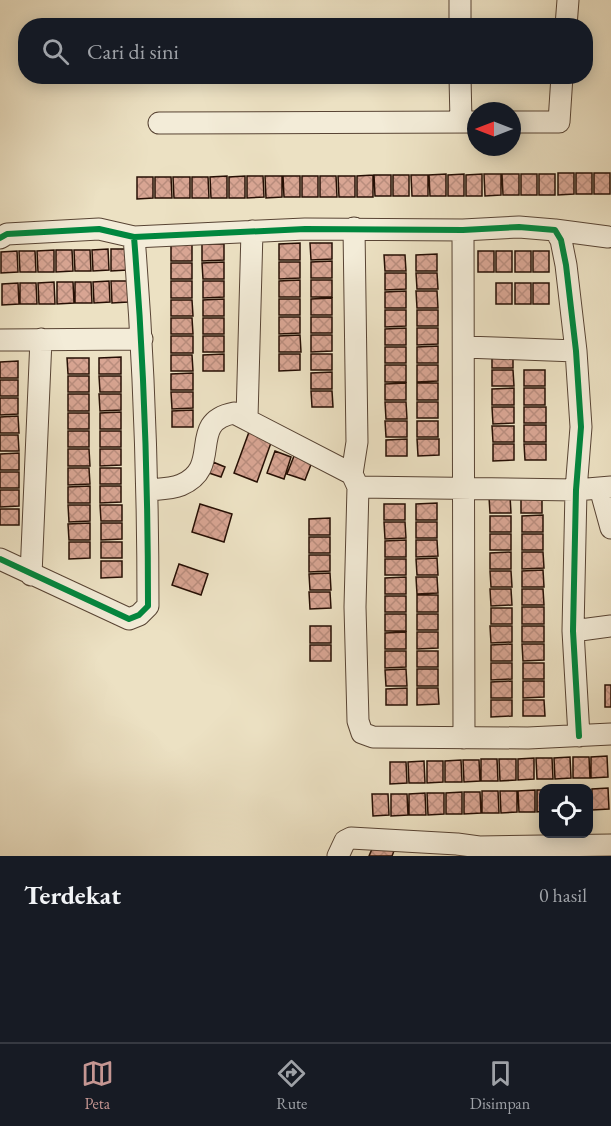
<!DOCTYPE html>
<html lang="id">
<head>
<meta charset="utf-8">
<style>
  :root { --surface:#171b24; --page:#242831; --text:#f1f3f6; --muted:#9ea1a6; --line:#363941; --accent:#c59692 }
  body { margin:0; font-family:"EB Garamond",serif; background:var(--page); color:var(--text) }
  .controls { position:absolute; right:18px; bottom:18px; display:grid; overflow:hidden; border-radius:12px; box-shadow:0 3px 15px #0003 }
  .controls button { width:54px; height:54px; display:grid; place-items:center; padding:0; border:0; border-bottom:2px solid var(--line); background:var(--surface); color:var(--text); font:30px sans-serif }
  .compass { position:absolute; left:467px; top:102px; width:54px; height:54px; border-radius:50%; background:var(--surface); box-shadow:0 3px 15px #0003; rotate:270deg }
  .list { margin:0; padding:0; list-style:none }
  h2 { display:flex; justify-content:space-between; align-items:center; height:78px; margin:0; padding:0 24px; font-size:26px }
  h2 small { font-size:20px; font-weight:400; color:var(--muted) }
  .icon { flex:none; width:33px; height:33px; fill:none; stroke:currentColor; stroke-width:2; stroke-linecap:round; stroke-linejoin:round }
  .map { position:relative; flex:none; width:611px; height:856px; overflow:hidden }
  .search { position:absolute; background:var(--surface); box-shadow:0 3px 15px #0003; left:18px; right:18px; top:18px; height:66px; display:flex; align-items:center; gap:15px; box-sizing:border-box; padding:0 21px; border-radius:24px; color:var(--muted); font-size:22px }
  .sheet { height:186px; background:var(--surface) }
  nav { display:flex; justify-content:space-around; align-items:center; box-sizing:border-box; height:84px; border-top:2px solid var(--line); background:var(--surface); font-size:16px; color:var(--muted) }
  nav a { display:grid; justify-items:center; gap:3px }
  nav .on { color:var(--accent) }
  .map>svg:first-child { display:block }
  .building { fill:url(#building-cross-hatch); stroke:#260f04; stroke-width:1.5 }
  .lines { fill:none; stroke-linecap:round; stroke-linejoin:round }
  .minor-casing { stroke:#584434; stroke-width:23 }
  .minor { stroke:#f3ecd8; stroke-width:21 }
  .cycleway-casing { stroke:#f3ecd8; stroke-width:10 }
  .cycleway { stroke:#00873e; stroke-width:6 }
</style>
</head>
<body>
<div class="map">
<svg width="611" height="856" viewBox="0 0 611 856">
  <defs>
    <pattern id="building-cross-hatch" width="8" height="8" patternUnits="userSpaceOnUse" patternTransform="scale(1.5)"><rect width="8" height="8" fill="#d8a593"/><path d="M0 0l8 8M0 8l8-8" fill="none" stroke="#b98d7d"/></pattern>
  </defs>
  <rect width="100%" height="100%" fill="#ece1c3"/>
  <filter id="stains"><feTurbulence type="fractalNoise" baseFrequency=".00333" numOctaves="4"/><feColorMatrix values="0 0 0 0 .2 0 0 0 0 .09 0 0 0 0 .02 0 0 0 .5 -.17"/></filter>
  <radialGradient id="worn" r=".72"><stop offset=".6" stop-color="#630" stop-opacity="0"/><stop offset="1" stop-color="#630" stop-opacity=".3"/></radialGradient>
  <path class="building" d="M558 173H574V194L558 195Z
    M576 173H592V194H576Z
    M594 173H610V194H594Z
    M446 174V196H430L429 175Z
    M464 174V196H448V175Z
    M482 174V196H466V175Z
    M484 174H501V195L485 196Z
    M502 174H519V195H503Z
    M521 174H537V195H521Z
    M539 174H555V195H539Z
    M373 175V197H357V176Z
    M374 175H391V196H375Z
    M393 175H409V196H393Z
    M411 175H428V196H412Z
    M227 176V198H211L210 177Z
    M245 176V198H229V177Z
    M247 176H263L264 197 247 198Z
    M265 176H282V197L266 198Z
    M283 176H300V197H284Z
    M302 176H318V197H302Z
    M320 176H336L337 197H320Z
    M338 176H355V197H339Z
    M137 177H153V198L137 199Z
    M155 177H171L172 198H155Z
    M173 177H190V198H174Z
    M192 177H208L209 198H192Z
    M300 243V260H279V244Z
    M310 243H332V259L311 260Z
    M171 244H192V261H171Z
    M202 244H224V260L202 261Z
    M108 249 109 270 93 271 92 250Z
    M111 249H127V270L111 271Z
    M54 250V272H38L37 251Z
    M56 250H72L73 271 56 272Z
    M74 250H90L91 271H75Z
    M17 251 18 272 1 273V252Z
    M19 251H35L36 272H20Z
    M478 251H494V272H478Z
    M496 251H512V272H496Z
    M515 251H531V272H515Z
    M533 251H549V272H533Z
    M437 254V271H416V255Z
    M384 255H405L406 271H385Z
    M332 261V278H311V262Z
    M224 262V279H203L202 263Z
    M279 262H300V278L279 279Z
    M171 263H192V279H171Z
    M385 273H406V289L385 290Z
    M416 273H437L438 289H417Z
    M300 280V297H279V281Z
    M311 280H332V297H311Z
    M109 281 110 302 94 303 93 282Z
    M111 281H128V302L112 303Z
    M171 281H192V298H171Z
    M203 281H224V297L203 298Z
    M54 282 55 304H39L38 283Z
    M57 282H73L74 303 57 304Z
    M75 282H91L92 303H75Z
    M18 283 19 304 2 305V284Z
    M20 283H36L37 304H20Z
    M496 283H512V304H496Z
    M515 283H531V304H515Z
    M533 283H549V304H533Z
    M406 291V308H385V292Z
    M416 291H437L438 308H417Z
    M332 298V315H311V299Z
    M224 299V316H203V300Z
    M279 299H300V315H279Z
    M171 300H192L193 316H171Z
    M385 310H406V326L385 327Z
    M417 310H438V326H417Z
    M279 317H300V333L279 334Z
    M311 317H332V333H311Z
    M171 318H192L193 334H171Z
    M203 318H224V334H203Z
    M406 328V345H385V329Z
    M417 328H438V344L417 345Z
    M300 335 301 352H279V336Z
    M311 335H332V351L311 352Z
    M171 336H193V353H171Z
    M203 336H224V352H203Z
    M438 346V363H417V347Z
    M385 347H406V363H385Z
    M492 352H513V368H492Z
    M224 354V371H203V355Z
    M279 354H300V370L279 371Z
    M311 354H332V370H311Z
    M171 355H192L193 371H171Z
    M121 357V374H99V358Z
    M67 358H89V374H68Z
    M18 361V378H0V362Z
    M385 365H406V382H385Z
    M417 365H438V381L417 382Z
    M492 370H513L514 386H492Z
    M524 370H545V386H524Z
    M332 372V389H311V373Z
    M193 373V390H171V374Z
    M68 376H89V392H68Z
    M99 376H121V392H100Z
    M0 380H18V396H0Z
    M406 383V400H385V384Z
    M417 383H438V400H417Z
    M514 388V405H492V389Z
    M524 388H545V405H524Z
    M311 391H332L333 407H312Z
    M171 392H193V408L172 409Z
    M68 394H89V411H68Z
    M99 394H121V410L100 411Z
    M0 398H18V414L0 415Z
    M385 402H406L407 419H386Z
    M417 402H438V418H417Z
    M492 407H514V423L493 424Z
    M524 407H546V423H524Z
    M193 410V427H172V411Z
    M121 412V429H100V413Z
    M68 413H89V429H68Z
    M18 416 19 433H0V417Z
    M385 421H407V437H386Z
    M417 421H438V437H417Z
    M524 425H546V442H524Z
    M492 426H514V442H493Z
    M68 431H89V447H68Z
    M100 431H121V447H100Z
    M249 432 272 440 257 482 234 473Z
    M0 435H18L19 451H0Z
    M407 439V456H386V440Z
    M417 439H439V455L418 456Z
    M493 444H514V460L493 461Z
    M524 444H546V460H525Z
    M68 449H89L90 466H68Z
    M100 449H121V465L100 466Z
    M275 451 291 457 284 479 267 473Z
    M19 453V470H0V454Z
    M294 456 312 462 305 480 287 474Z
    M213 462 225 467 221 477 209 473Z
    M68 468H89L90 484 68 485Z
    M100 468H121V484H100Z
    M0 472H19V488H0Z
    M90 486V503H68V487Z
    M100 486H121V502L100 503Z
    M0 490H19V506L0 507Z
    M510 496 511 513H490L489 497Z
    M521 496H542V513H521Z
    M437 503V520H416V504Z
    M200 504 232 514 224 542 192 532Z
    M384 504H405V520H384Z
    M68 505H90V521L69 522Z
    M100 505H122V521H101Z
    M0 509H19V525H0Z
    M543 515V532H522V516Z
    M490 516H511V532H490Z
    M330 518V535H309V519Z
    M384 522H405L406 538 385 539Z
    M416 522H437V538H416Z
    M90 523V540H69L68 524Z
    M101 523H122V539L101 540Z
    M490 534H511V550H490Z
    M522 534H543V550H522Z
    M309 537H330V553H309Z
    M406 540V557H385V541Z
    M416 540H437L438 556 416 557Z
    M69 542H90V558L69 559Z
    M101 542H122V558H101Z
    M511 552V569H490V553Z
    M522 552H543L544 568 522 569Z
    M309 555H330V571L309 572Z
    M437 558 438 575H417L416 559Z
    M385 559H406V575H385Z
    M101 561H122V577L101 578Z
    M179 564 208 574 201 595 172 585Z
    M543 570 544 587H522V571Z
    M490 571H511L512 587H491Z
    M330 573 331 590H310L309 574Z
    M406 577V594H385V578Z
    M416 577H437L438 593 417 594Z
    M490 589H511L512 605 491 606Z
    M522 589H543L544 605H522Z
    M309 592H330L331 608 310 609Z
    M417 595H438V612H417Z
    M385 596H406V612H385Z
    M522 607H544V624H522Z
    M491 608H512V624H491Z
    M385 614H406V631H385Z
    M417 614H438V630H417Z
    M310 626H331V643H310Z
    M490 626H512V642L491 643Z
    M522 626H544V642H522Z
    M406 632V649H385V633Z
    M417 632H438V648L417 649Z
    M512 644V661H491V645Z
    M522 644H544V660L523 661Z
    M310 645H331V661H310Z
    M385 651H406V667L385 668Z
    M417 651H438V667H417Z
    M491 663H512V679L491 680Z
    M523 663H544V679H523Z
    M406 669 407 686H386L385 670Z
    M417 669H438V686H417Z
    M512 681V698H491V682Z
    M523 681H544V697L523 698Z
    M605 685H611V707H605Z
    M407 688V705H386V689Z
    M417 688H438L439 704 417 705Z
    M491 700H512V716L491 717Z
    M523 700H544L545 716H523Z
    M607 756 608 777 591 778V757Z
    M570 757 571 778 555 779 554 758Z
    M573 757H589L590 778H573Z
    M534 758V779L518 780V759Z
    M536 758H552L553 779H537Z
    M481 759H497L498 781H481Z
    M499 759H516V780L500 781Z
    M461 760 462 782H445V761Z
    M463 760H479L480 781 464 782Z
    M424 761 425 783H409L408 762Z
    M427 761H443V782L427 783Z
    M390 762H406L407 783 390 784Z
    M608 788 609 809 592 810V789Z
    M535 790V812H519L518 791Z
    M537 790H544V811L537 812Z
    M482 791H498L499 813H482Z
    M500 791H517V812L501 813Z
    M462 792V814H446V793Z
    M464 792H480L481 813 464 814Z
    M425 793 426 815H409V794Z
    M427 793H444V814L428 815Z
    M372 794H388L389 815 373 816Z
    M391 794H407L408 815 391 816Z
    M375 842 394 851 392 856H369Z"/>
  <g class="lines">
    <defs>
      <path id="minor" d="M460 0V26
        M566 26 568 0
        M460 76 461 122
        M512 122H559L562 76
        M159 123 476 122
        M463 230 464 738
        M555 230 608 237
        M0 238 7 234 99 229 134 237 305 229 463 230 519 227 555 230 561 240 566 265 576 351 581 427 576 490 573 631 579 736
        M0 340 142 339
        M465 347 576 351
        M247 418 252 231
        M352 474 357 442 354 228
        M358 487 355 607 358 721 362 733 373 737 528 738 611 734
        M600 488 611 528
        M148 490C158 489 171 489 181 485 224 467 186 422 234 413L352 474 358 487 576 490 611 487
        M0 559 129 619 139 615 148 606C148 483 144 360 134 237
        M31 575 41 339
        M573 631 611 626
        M479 847 611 845
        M338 856 345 841 351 838 457 844 479 847V856"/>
    </defs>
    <use href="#minor" class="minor-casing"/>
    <use href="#minor" class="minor"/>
    <defs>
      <path id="cycleway" d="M0 238 7 234 99 229 134 237 305 229 463 230 519 227 555 230 561 240 566 265 576 351 581 427 576 490 573 631 579 736
        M0 559 129 619 139 615 148 606C148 483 144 360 134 237"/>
    </defs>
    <use href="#cycleway" class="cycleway-casing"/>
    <use href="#cycleway" class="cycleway"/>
  </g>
  <rect width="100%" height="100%" filter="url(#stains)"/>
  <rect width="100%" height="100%" fill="url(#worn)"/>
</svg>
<div class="controls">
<button><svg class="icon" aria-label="locate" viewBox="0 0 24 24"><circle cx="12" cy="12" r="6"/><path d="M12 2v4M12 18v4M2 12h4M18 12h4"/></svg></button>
</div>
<svg class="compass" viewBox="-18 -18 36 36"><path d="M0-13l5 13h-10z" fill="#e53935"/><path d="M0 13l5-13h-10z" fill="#9ea1a6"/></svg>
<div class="search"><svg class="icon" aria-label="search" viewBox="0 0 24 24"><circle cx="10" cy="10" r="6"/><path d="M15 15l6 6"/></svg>Cari di sini</div>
</div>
<section class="sheet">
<h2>Terdekat<small>0 hasil</small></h2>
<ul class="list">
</ul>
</section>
<nav>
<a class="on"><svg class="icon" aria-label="map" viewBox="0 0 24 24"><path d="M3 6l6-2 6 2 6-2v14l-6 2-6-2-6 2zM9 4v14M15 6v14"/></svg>Peta</a>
<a><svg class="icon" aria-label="directions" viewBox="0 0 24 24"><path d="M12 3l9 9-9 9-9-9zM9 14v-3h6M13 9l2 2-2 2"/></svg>Rute</a>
<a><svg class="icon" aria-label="saved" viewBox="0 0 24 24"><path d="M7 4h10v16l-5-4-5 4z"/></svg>Disimpan</a>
</nav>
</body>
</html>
